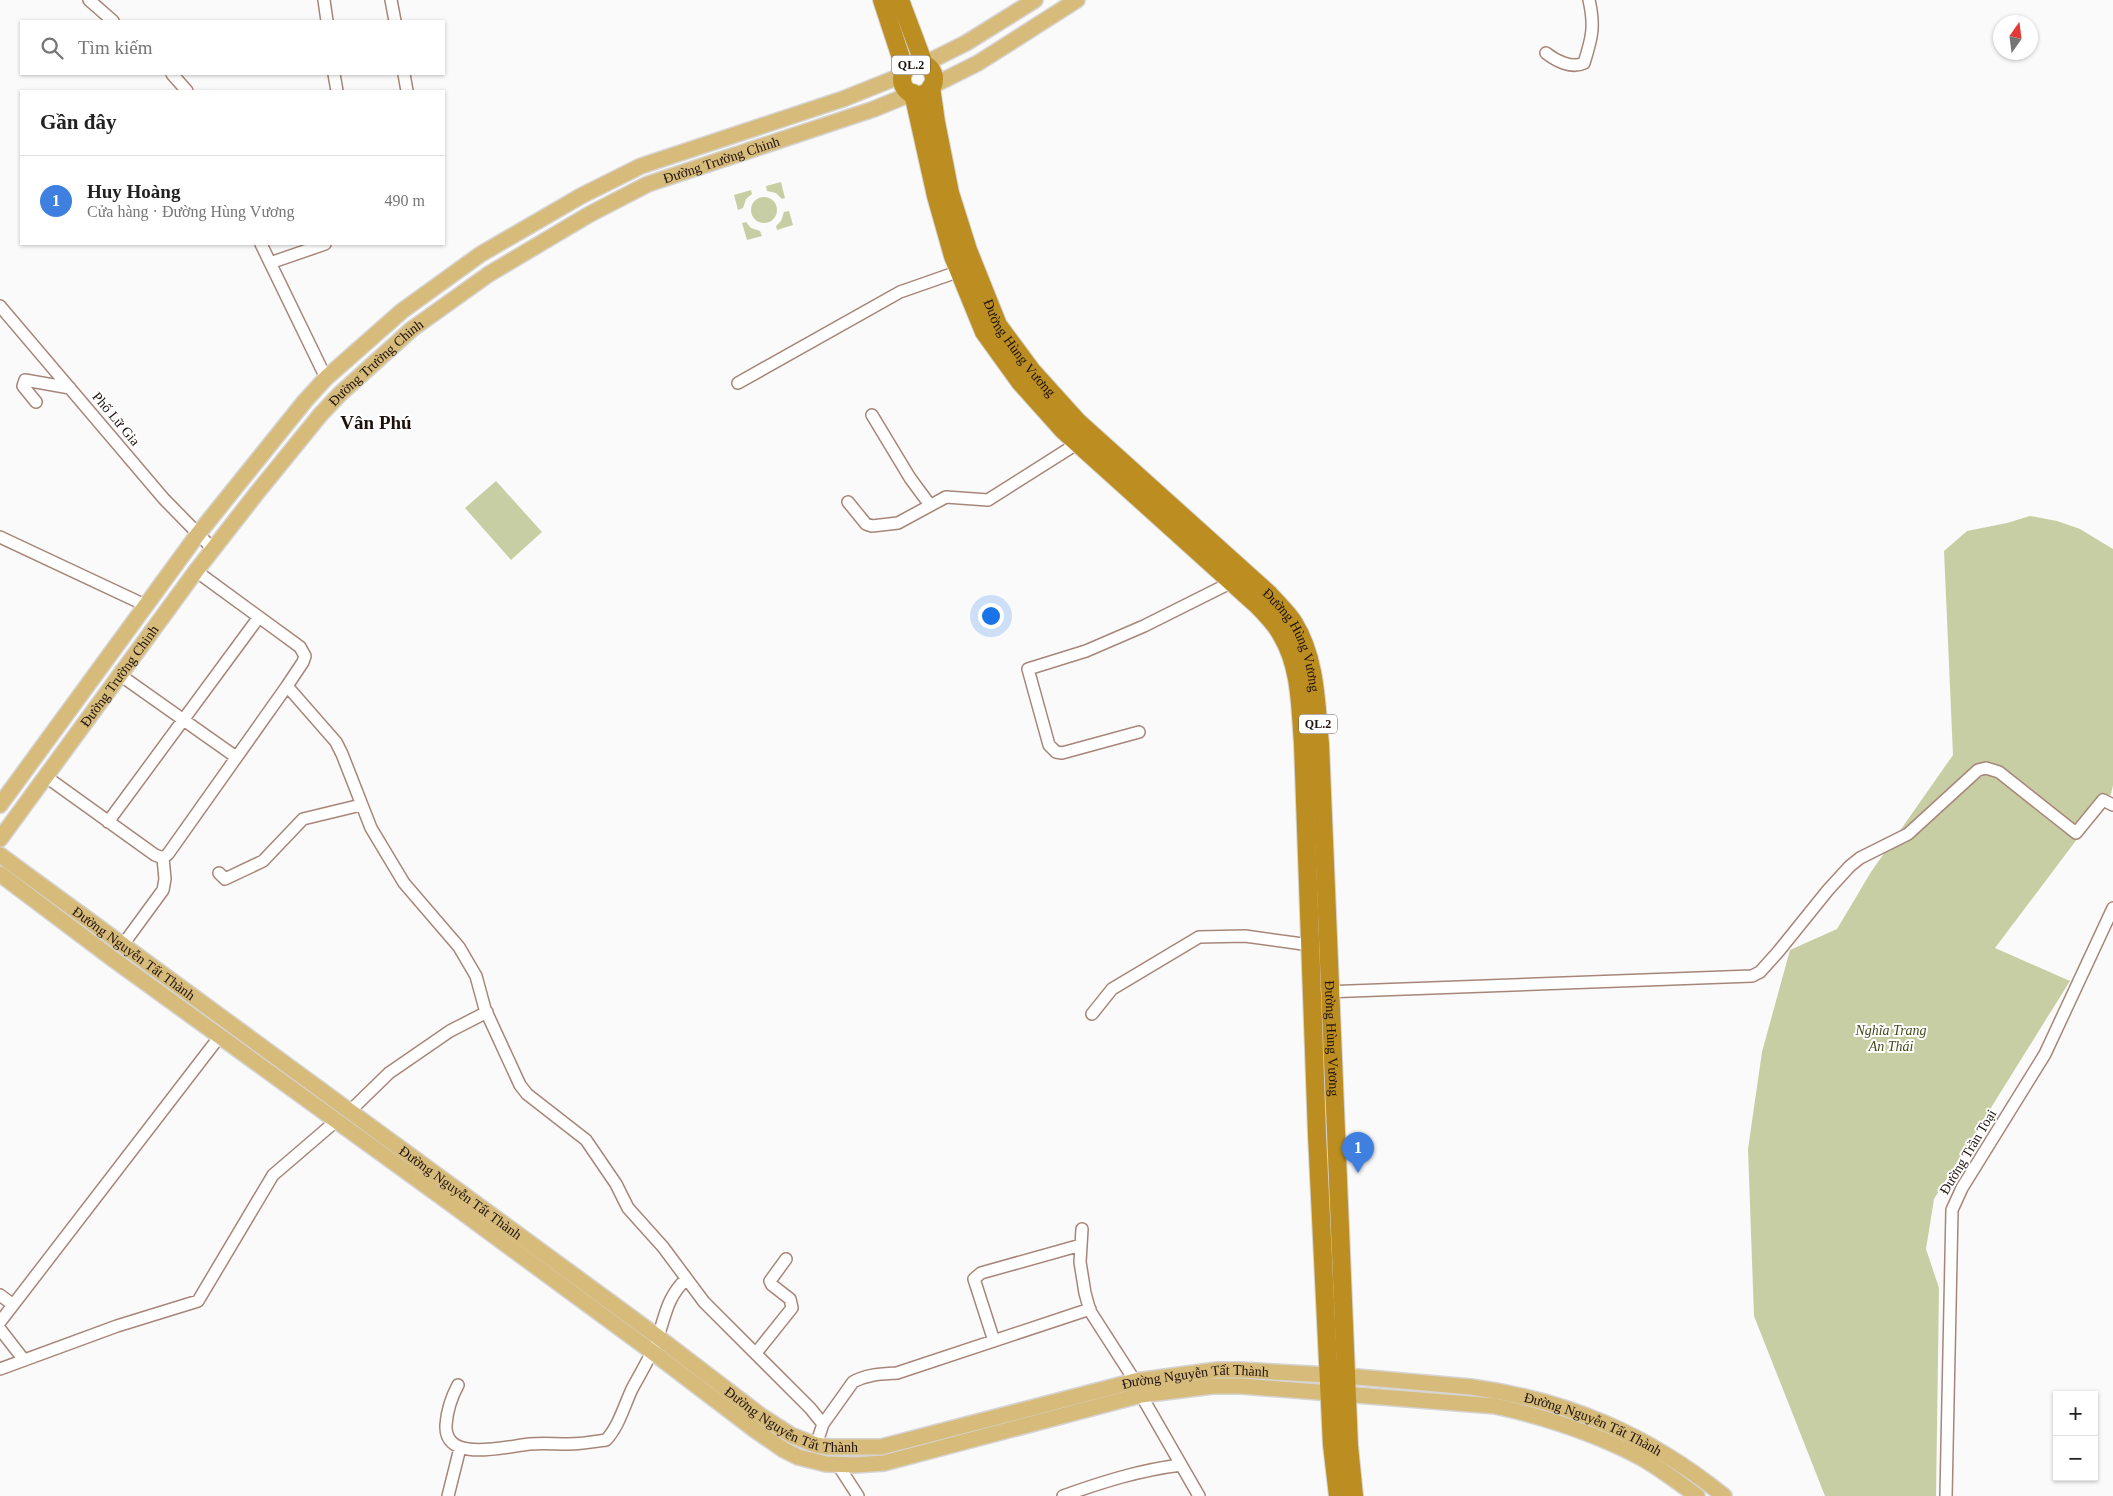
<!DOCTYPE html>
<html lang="vi">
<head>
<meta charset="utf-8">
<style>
  :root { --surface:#fff; --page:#f6f6f6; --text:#222; --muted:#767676; --line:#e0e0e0; --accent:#6e5124 }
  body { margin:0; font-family:"Times New Roman",serif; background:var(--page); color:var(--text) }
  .controls { position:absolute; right:15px; bottom:15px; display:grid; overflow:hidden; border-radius:0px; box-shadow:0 1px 4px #0004 }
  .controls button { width:45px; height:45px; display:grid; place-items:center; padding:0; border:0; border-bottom:1px solid var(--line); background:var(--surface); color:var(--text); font:25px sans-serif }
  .compass { position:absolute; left:1993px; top:15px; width:45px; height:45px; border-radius:50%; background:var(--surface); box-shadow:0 1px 4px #0004; rotate:14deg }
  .you { position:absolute; left:990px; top:615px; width:18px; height:18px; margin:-12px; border:4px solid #fff; border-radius:50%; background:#1a73e8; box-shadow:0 0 0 8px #1a73e833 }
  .badge { display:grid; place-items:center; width:32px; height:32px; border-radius:50%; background:var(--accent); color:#fff; font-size:16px; font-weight:700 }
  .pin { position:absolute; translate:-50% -41px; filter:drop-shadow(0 1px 2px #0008) }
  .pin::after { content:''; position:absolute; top:26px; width:18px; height:15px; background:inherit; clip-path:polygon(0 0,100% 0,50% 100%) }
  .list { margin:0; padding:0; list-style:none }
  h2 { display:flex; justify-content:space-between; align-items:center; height:65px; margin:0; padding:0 20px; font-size:21px }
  h2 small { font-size:16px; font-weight:400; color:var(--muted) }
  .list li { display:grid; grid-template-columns:32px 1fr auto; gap:15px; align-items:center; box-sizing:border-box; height:90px; padding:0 20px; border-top:1px solid var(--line) }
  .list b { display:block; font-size:19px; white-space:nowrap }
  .list p { margin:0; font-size:16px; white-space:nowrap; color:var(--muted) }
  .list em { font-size:16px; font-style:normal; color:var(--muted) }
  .icon { flex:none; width:28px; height:28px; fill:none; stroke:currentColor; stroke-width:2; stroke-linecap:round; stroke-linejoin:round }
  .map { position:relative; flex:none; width:2113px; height:1496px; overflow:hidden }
  .search { position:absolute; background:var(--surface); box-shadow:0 1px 4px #0004; left:20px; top:20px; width:425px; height:55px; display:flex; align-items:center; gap:12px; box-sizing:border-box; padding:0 18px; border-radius:0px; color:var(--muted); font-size:19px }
  .panel { position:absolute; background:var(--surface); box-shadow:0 1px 4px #0004; left:20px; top:90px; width:425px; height:155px; border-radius:0px }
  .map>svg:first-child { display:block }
  .green { fill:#c8cea4 }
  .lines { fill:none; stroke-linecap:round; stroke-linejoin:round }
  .minor-casing { stroke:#a78679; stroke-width:14 }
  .major-casing { stroke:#d6d4d3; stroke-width:18 }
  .highway-casing { stroke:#d6d4d3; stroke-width:20 }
  .minor { stroke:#fff; stroke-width:11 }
  .major { stroke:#d7bb7a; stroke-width:15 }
  .highway { stroke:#bc8e21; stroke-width:18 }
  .labels { text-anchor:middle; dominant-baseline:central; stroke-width:4; stroke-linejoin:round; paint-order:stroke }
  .shield { fill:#fff; stroke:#625956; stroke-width:1 }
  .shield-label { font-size:12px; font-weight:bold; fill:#1e120d }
  .street-label { font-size:14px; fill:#1e120d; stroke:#fff }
  .park-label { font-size:14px; font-style:italic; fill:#474b1a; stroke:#fff }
  .district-label { font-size:19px; font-weight:bold; fill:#1e120d; stroke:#fff }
</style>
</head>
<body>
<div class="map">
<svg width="2113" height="1496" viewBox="0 0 2113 1496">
  <rect width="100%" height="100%" fill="#fafafa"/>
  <path class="green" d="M781 182 785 198 782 199 776 193 767 191 766 186Z
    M751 190 752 194 746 199 743 208 738 210 734 195Z
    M751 210a13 13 0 1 1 26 0a13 13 0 1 1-26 0Z
    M789 211 793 225 777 230 776 226 781 221 784 212Z
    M746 222 751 228 760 231 762 236 747 240 742 223Z
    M496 481 542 532 511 560 465 508Z
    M2030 516 2057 521 2080 529 2113 549V785L2111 794 1995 948 2070 981 1934 1199 1926 1249 1939 1288 1936 1496H1825L1754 1316 1748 1149 1762 1052 1790 950 1837 929 1871 872 1953 755 1944 551 1967 531 2007 523Z"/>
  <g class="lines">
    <defs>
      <path id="minor" d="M89 0 113 21
        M324 0 327 21
        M391 0 395 21
        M1546 53C1556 61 1572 69 1584 63 1592 38 1595 26 1589 0
        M172 74 187 91
        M334 74 337 91
        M404 74 407 91
        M261 244 326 378
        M270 263 325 244
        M0 306 164 499 213 549
        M738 383 900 292 960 271
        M36 402 23 386 25 380 70 388
        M872 415 910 478 930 505
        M848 502 866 524 872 526 898 523 946 497 988 500 1078 443
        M0 537 145 605
        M120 675 236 757
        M287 686 336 742 342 754 371 828 404 883 459 947 476 976 485 1009 520 1085 527 1094 586 1140 616 1184 628 1208 663 1247 704 1302 810 1408 823 1424
        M1139 732 1062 753 1056 752 1049 745 1028 669 1086 651 1144 626 1236 580
        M45 776 155 855 163 858
        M108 822 259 617
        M163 858 168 854 287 686 303 662 305 656 300 647 196 571
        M219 873 225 879 263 861 303 819 361 805
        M122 946 163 890 165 879 163 858
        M1324 992 1752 976 1760 972 1778 952 1828 890 1850 866 1860 858 1908 834 1978 770 1986 768 1999 772 2076 833 2103 800 2113 805
        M1092 1014 1112 989 1199 937 1245 936 1310 945
        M349 1112 389 1073 450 1031 487 1012
        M1082 1229 1080 1262 1085 1293 1090 1311 1135 1381
        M0 1295 12 1304
        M0 1322 220 1036
        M0 1329 24 1360
        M994 1341 974 1279 981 1273 1081 1245
        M756 1353 792 1308 790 1299 772 1285 770 1281 786 1259
        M0 1369 117 1326 198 1301 273 1175 336 1121
        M458 1385C451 1398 447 1411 446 1425 444 1464 507 1446 530 1444 542 1443 555 1444 568 1444 581 1444 593 1442 606 1440 619 1426 624 1406 632 1389 641 1372 652 1355 658 1337 666 1313 667 1298 686 1279
        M1141 1395 1199 1496
        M816 1445 823 1424 853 1382C867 1374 882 1374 897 1373L1090 1309
        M838 1465 858 1496
        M448 1496 460 1448
        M1063 1496C1102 1482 1140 1470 1181 1465
        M1946 1496 1952 1210 1962 1188 2045 1054 2113 908"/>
      <g id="major">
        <path d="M924 64 966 43 1035 0"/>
        <path d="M932 86 978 63 1077 0"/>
        <path d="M0 805 198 534 305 401 326 378 402 311 481 254 581 196 641 166 843 99 903 75"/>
        <path id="s1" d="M0 839 196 571 256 494 321 414 341 393 412 329 489 274 590 214 648 184 874 109 913 93"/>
        <path id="s2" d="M0 855 658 1337 760 1415 791 1435 816 1445 828 1447H881L1135 1381 1217 1370H1241L1346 1376 1471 1387C1568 1400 1648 1435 1724 1496"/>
        <path d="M0 874 113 959 447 1201 651 1351 755 1430 784 1450 798 1457 826 1464 855 1465 884 1463 1141 1395 1213 1386H1241L1495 1406C1545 1417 1594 1433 1640 1457 1660 1468 1679 1483 1697 1496"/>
      </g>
      <g id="highway">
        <path d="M882 0 905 70"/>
        <path d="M900 0 924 64"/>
        <circle cx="918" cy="79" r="16"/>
        <path id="s3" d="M931 87 936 122 950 193 968 250 998 325 1032 371 1078 422 1269 594C1277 603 1287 612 1294 623 1316 659 1316 703 1320 744L1349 1446 1354 1496"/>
        <path d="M913 93 936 196 953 256 984 332 1020 382 1063 430 1256 604C1265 613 1275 623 1281 634 1301 667 1300 707 1303 744L1317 1135 1332 1445 1338 1496"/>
      </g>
    </defs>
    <use href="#minor" class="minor-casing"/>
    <use href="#major" class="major-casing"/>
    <use href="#highway" class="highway-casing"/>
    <use href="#minor" class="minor"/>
    <use href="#major" class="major"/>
    <use href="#highway" class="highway"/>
  </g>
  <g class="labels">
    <g class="shield">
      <rect x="892" y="55.5" width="38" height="19" rx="4"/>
      <rect x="1299" y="714.5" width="38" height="19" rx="4"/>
    </g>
    <g class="shield-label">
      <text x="911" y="65">QL.2</text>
      <text x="1318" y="724">QL.2</text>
    </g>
    <g class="street-label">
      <text stroke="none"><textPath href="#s1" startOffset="1012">Đường Trường Chinh</textPath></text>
      <text stroke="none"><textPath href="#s3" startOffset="279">Đường Hùng Vương</textPath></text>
      <text stroke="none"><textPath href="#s1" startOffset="608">Đường Trường Chinh</textPath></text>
      <text transform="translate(116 419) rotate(50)">Phố Lữ Gia</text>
      <text stroke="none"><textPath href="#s3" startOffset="684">Đường Hùng Vương</textPath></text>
      <text stroke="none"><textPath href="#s1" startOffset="202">Đường Trường Chinh</textPath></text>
      <text stroke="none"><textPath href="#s2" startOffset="166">Đường Nguyễn Tất Thành</textPath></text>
      <text stroke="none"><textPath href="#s3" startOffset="1089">Đường Hùng Vương</textPath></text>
      <text transform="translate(1968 1152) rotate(-59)">Đường Trần Toại</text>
      <text stroke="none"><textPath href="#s2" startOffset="571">Đường Nguyễn Tất Thành</textPath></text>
      <text stroke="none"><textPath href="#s2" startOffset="1396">Đường Nguyễn Tất Thành</textPath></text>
      <text stroke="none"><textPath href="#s2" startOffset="976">Đường Nguyễn Tất Thành</textPath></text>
      <text stroke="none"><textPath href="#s2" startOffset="1801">Đường Nguyễn Tất Thành</textPath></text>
    </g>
    <g class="park-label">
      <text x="1891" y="1030">Nghĩa Trang<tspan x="1891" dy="16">An Thái</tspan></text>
    </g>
    <g class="district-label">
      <text x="376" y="422">Vân Phú</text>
    </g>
  </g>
</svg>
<div class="controls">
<button>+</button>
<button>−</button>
</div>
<svg class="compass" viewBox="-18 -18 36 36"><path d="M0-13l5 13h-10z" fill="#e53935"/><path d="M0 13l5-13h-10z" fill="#767676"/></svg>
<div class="you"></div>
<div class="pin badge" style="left:1358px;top:1173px;background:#3f7fe0">1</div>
<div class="search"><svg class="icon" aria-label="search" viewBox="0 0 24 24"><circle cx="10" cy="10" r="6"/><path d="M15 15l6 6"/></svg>Tìm kiếm</div>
<section class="panel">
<h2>Gần đây<small></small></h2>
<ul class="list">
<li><span class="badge" style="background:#3f7fe0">1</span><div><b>Huy Hoàng</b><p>Cửa hàng · Đường Hùng Vương</p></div><em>490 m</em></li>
</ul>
</section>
</div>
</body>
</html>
